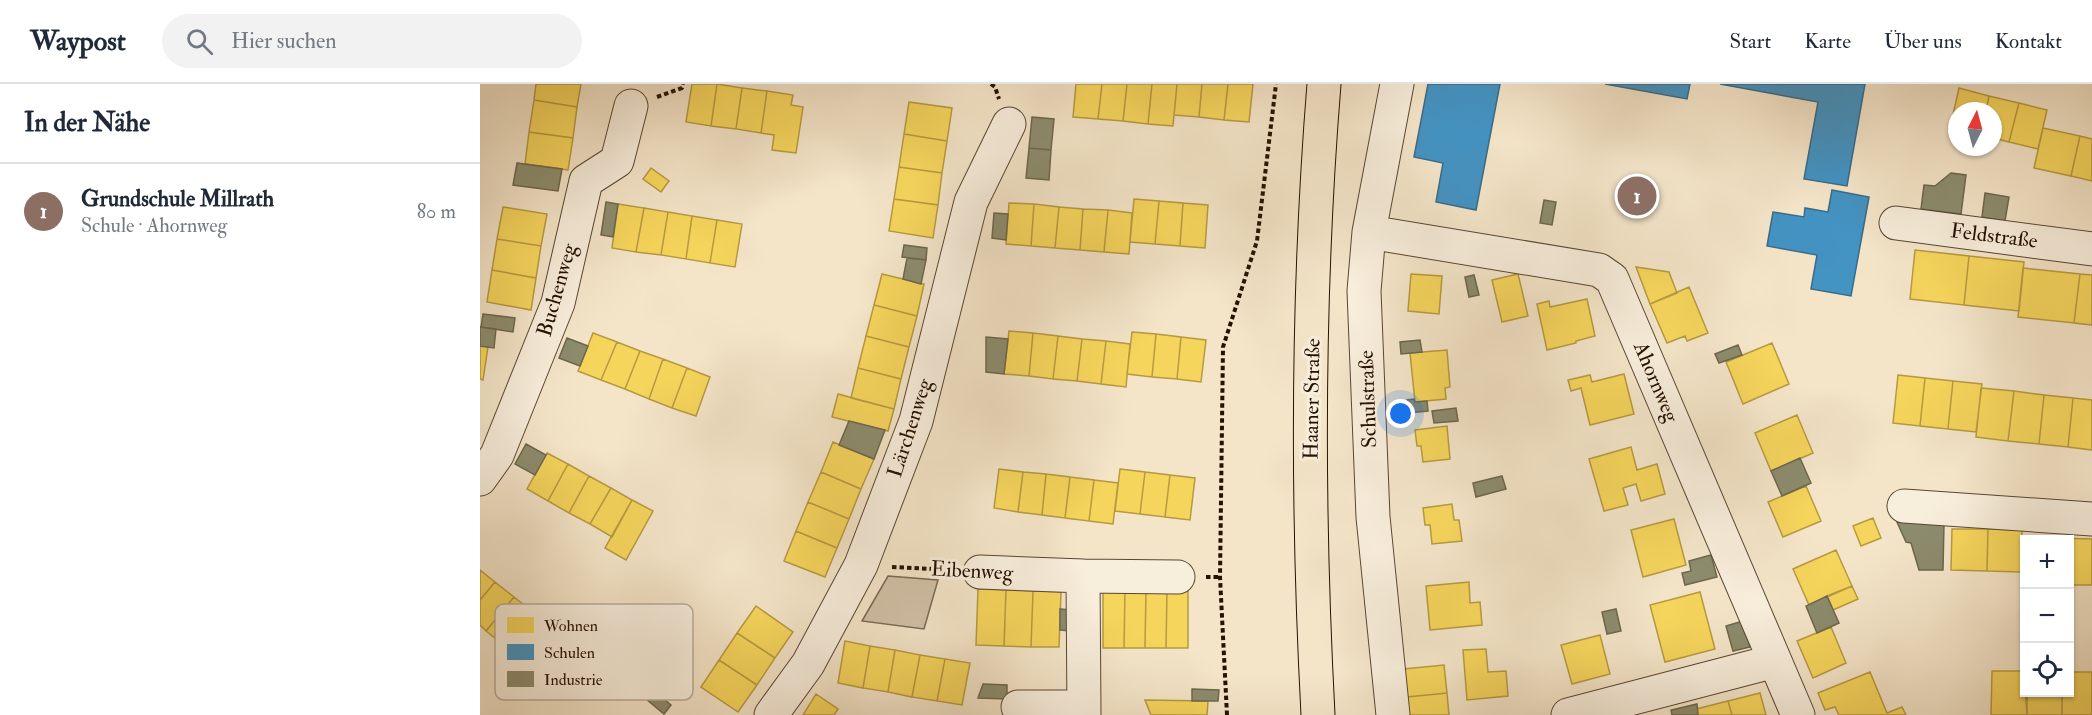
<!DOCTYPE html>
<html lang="de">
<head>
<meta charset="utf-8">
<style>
  :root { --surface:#fff; --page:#f2f2f3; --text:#1f2937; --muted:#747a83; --line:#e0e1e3; --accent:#8f2418 }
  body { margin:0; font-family:"IM FELL Double Pica",serif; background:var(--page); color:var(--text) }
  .controls { position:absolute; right:18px; bottom:18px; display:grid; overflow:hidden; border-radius:0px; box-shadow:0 2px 4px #0004 }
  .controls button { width:54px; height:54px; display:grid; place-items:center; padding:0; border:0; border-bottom:2px solid var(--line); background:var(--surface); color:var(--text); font:30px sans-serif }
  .compass { position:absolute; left:1468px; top:18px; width:54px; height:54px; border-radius:50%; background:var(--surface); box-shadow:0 2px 4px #0004; rotate:6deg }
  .you { position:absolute; left:921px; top:330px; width:21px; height:21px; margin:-15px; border:4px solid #fff; border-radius:50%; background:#1a73e8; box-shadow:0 0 0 9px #1a73e833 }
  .badge { display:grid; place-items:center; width:39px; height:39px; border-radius:50%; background:var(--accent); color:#fff; font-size:20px; font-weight:700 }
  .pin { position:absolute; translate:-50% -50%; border:3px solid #fff; box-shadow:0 2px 6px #0006 }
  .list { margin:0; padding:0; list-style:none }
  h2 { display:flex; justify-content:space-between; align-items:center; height:78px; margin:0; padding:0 24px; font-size:26px }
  h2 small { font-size:20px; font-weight:400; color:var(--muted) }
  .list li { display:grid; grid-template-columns:39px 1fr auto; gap:18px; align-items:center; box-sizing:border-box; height:96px; padding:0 24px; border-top:2px solid var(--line) }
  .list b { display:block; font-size:22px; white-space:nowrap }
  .list p { margin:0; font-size:20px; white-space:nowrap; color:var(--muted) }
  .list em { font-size:20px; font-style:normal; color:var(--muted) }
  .icon { flex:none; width:33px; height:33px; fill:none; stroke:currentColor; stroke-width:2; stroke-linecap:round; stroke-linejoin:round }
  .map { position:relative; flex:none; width:1612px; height:631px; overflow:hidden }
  header { display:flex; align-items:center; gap:36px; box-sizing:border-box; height:84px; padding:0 30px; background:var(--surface); border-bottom:2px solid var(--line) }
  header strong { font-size:28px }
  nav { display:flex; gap:33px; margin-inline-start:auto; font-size:21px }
  .search { width:420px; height:54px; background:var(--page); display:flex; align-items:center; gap:15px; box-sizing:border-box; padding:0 21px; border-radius:33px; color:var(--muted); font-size:22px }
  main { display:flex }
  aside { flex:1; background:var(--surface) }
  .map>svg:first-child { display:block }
  .green { fill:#d1c1a7; stroke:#7b6954; stroke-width:1.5 }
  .homes { fill:#f6d55c; stroke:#b79a40; stroke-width:1.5 }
  .schools { fill:#4393c3; stroke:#3a6c88; stroke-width:1.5 }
  .industry { fill:#8c8c6e; stroke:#6d674d; stroke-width:1.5 }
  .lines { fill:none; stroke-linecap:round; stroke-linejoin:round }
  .minor-casing { stroke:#594632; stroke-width:35 }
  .major-casing { stroke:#251100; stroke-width:35 }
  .path { stroke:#251100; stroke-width:4; stroke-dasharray:4.5 3; stroke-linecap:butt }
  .minor { stroke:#f8eedc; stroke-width:33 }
  .major { stroke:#f4e5c9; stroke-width:33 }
  .labels { text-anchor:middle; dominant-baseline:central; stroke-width:6; stroke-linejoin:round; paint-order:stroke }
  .street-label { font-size:21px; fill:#251100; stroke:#f8eedc }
  .key { fill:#f8eedc; stroke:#b9ac9a; stroke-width:1.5 }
  .key-label { font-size:16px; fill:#251100 }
</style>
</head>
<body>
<header>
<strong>Waypost</strong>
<div class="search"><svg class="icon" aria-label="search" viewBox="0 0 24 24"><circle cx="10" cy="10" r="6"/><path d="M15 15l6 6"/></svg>Hier suchen</div>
<nav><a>Start</a><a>Karte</a><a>Über uns</a><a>Kontakt</a></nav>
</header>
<main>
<aside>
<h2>In der Nähe<small></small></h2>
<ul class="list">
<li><span class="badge" style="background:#8d6e63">1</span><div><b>Grundschule Millrath</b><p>Schule · Ahornweg</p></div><em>80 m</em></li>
</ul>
</aside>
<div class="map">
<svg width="1612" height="631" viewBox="0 0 1612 631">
  <rect width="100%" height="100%" fill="#f4e5c9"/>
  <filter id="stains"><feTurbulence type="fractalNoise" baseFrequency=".00333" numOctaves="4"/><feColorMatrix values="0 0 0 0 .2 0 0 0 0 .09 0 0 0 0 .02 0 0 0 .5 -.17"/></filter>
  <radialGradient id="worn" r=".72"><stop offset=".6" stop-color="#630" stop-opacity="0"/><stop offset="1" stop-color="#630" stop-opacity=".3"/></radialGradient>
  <path class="green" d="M408 492 458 496 444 545 382 537Z"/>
  <path class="homes" d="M56 0H101L97 23 54 16Z
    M212 0H237L231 42 206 38Z
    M237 0 262 4 256 45 231 42Z
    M596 0H622L618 35 593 33Z
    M622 0H647L643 37 618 35Z
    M647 0H672L668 40 643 37Z
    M672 0H697L693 42 668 40Z
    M697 0H722L719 33 694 31Z
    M722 0H748L744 36 719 33Z
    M748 0H773L769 38 744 36Z
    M262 4 287 7 281 49 256 45Z
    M1479 4 1509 12 1506 27H1477V46L1470 44Z
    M287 7 313 11 311 21 323 23 316 69 292 66 294 51 281 49Z
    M1509 12 1539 19 1529 58 1513 54V27H1506Z
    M54 16 97 23 93 54 49 48Z
    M429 18 472 24 467 57 424 50Z
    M1539 19 1567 26 1558 65 1529 58Z
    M1563 44 1600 52 1591 92 1554 84Z
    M49 48 93 54 88 86 45 80Z
    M424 50 467 57 462 89 419 83Z
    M1600 52 1612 55V97L1591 92Z
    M419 83 462 89 458 121 414 115Z
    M171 84 189 97 181 108 163 95Z
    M414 115 458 121 453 154 409 147Z
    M654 115 679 117 675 160 650 158Z
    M679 117 703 119 700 162 675 160Z
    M529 119 554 120 551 162 526 160Z
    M703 119 728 121 725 164 700 162Z
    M138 120 164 124 156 168 132 164Z
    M554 120 579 123 575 164 551 162Z
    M23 123 67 130 61 162 17 155Z
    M579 123 603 125 600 166 575 164Z
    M164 124 188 128 181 171 156 168Z
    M603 125 628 126 624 168 600 166Z
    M628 126 652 129 649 170 624 168Z
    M188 128 212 132 206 175 181 171Z
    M212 132 237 136 230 179 206 175Z
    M237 136 262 140 255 183 230 179Z
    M17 155 61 162 56 194 12 186Z
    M1435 166 1489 172 1484 221 1430 215Z
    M1489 172 1544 178 1539 227 1484 221Z
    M1156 183 1189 188 1197 209 1170 220Z
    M1543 184 1600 190 1594 239 1538 233Z
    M12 186 56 194 51 226 7 218Z
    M402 190 444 200 437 232 394 221Z
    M931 190 962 192 959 230 928 227Z
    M1038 190 1048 232 1022 238 1012 196Z
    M1600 190 1612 191V241L1594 239Z
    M1209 203 1228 249 1207 257 1205 252 1187 259 1170 220Z
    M1107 215 1115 252 1096 257V259L1067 266 1057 220 1069 217 1070 223Z
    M394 221 437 232 429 263 386 252Z
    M529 247 553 249 549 292 524 290Z
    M652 248 676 250 672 293 647 290Z
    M113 249 137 258 121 296 98 287Z
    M553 249 578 252 573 295 549 292Z
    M676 250 701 253 697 295 672 293Z
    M386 252 429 263 421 295 378 284Z
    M578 252 602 255 597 297 573 295Z
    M701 253 726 256 721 298 697 295Z
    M602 255 626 257 621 300 597 297Z
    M626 257 650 260 646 303 621 300Z
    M137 258 160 267 145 305 121 296Z
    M1292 259 1309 300 1263 320 1246 278Z
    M0 262 8 263 3 296 0 295Z
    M967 266 970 303 965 304 966 315 935 318 930 269Z
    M160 267 183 275 169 315 145 305Z
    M183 275 207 284 192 324 169 315Z
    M207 284 230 293 216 332 192 324Z
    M378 284 421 295 414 325 371 314Z
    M1144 290 1154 330 1110 341 1101 304 1091 307 1088 296 1110 291 1112 298Z
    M1418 291 1445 294 1440 342 1413 339Z
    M1445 294 1473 297 1468 345 1440 342Z
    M1473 297 1502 300 1496 348 1468 345Z
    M1501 304 1534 307 1528 357 1496 353Z
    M1534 307 1564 311 1559 360 1528 357Z
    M358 310 414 325 408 347 352 333Z
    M1564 311 1593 314 1588 363 1559 360Z
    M1593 314 1612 316V366L1588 363Z
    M1317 331 1333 369 1291 387 1275 349Z
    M967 342 970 375 943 378 941 362H937L935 346Z
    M353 358 394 375 381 405 341 388Z
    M1151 363 1157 386 1177 380 1185 410 1161 417 1156 400 1143 404 1148 421 1124 427 1109 375Z
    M67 369 88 380 68 417 47 405Z
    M88 380 109 392 89 429 68 417Z
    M519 385 543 388 538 428 514 424Z
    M640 385 665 388 660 430 635 427Z
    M341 388 381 405 369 435 328 418Z
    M543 388 566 390 562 431 538 428Z
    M665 388 690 391 685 433 660 430Z
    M566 390 590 393 585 434 562 431Z
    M690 391 715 394 710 436 685 433Z
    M109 392 131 404 110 440 89 429Z
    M590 393 614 396 609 437 585 434Z
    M614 396 638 399 633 440 609 437Z
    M1326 402 1341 437 1303 453 1288 418Z
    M131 404 152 416 132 453 110 440Z
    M152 416 173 427 146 476 125 464Z
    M328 418 369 435 357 464 316 447Z
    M972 420 974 436H979L982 457 952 460 950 441H945L943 424Z
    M1393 434 1401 454 1381 462 1373 442Z
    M1194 435 1206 481 1163 493 1151 446Z
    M1472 445H1508L1507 487 1471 486Z
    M1508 445 1542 446 1541 488 1507 487Z
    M316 447 357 464 345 493 304 477Z
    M1542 454H1578L1544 456V500L1541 499Z
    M1578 454 1612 455V501H1590V456Z
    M1356 466 1372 502 1329 521 1313 485Z
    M0 486 15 498 0 516Z
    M15 498 34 513 6 547 0 541V516Z
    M989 498 990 519 1000 518 1002 541 950 546 946 502Z
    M1372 502 1378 515 1353 526 1347 512Z
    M498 505 526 506 524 562 496 561Z
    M526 506 553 507 551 563 524 562Z
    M623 506H645L644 564H623Z
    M645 506H666L665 564H644Z
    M666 506 687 507 686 564H665Z
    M553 507 581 508 579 563H551Z
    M687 507H708V564H686Z
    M1220 508 1235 565 1185 578 1170 521Z
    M34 513 53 528 25 562 6 547Z
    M276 522 313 548 295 574 257 549Z
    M1351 543 1366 579 1333 594 1317 557Z
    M257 549 295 574 277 601 239 576Z
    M1120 551 1130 590 1092 600 1081 561Z
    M365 557 390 562 383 604 358 599Z
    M390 562 415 566 408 608 383 604Z
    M1006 565 1008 588 1026 587 1028 612 987 616 983 566Z
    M415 566 440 571 432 613 408 608Z
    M440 571 465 575 457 617 432 613Z
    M465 575 490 579 482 621 457 617Z
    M239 576 277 601 258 628 221 603Z
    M964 581 967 609 927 613 924 585Z
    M1512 587H1544L1547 631H1511Z
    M1390 588 1407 629 1422 623 1426 631H1359L1355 623 1345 626 1338 609Z
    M1590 588H1612V631H1582V608H1590Z
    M1547 608H1582V631H1547Z
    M967 609 969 631H929L927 613Z
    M1280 609 1286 631H1252L1248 617Z
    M336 610 358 625 354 631H323Z
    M665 616 728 617 727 631H671Z
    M1248 617 1252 631H1218L1216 625Z"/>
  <path class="schools" d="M948 0H1020L996 126 956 118 963 79 934 73Z
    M1125 0H1210L1207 15Z
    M1240 0H1385L1367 102 1324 95 1338 18Z
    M1352 106 1389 113 1371 212 1331 205 1337 171 1287 162 1293 128 1324 133 1325 124 1348 128Z"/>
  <path class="industry" d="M552 33 574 35 571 66 549 64Z
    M549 64 571 66 569 96 546 94Z
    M37 79 82 85 78 107 33 101Z
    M1471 89 1486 91 1481 130 1441 125 1444 101 1455 102Z
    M1505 109 1529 113 1525 137 1502 133Z
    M1064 116 1076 118 1072 141 1060 139Z
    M126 118 138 120 133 153 121 151Z
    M514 129 528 130 526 156 512 154Z
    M424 161 447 164 446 176 422 173Z
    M427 174 446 176 441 200 423 195Z
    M994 191 999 211 989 213 985 193Z
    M3 230 35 234 33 248 1 243Z
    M0 243 16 245 14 264 0 262Z
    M506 253 528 255 524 290 506 288Z
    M87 254 108 262 100 282 79 274Z
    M940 256 942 268 921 270 920 258Z
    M1258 261 1262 271 1239 279 1235 270Z
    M934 315 935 318 947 317 948 327 928 329 927 316Z
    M976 324 978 337 954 339 952 327Z
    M369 337 405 346 394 375 359 361Z
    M46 360 66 371 55 391 35 380Z
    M1320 374 1331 399 1302 412 1291 387Z
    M1022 392 1026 405 996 413 993 399Z
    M1417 438 1464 440 1463 486H1439L1431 459 1426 458Z
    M1231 471 1237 493 1205 501 1202 489 1211 487 1209 477Z
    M1347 512 1359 539 1337 549 1326 522Z
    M580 525 591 526V547L580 546Z
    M1136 525 1141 547 1127 550 1122 528Z
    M1263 537 1270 563 1253 567 1246 542Z
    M503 600 527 601V615L498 614Z
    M168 601 191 621 184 630 160 610Z
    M712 605 739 606 738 617H712Z
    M1217 620 1218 631H1192L1191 626Z"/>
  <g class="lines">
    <defs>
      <path id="minor" d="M1416 139 1612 165
        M889 148 1119 186 1132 195 1318 631
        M0 395 17 371 78 219 106 97 137 77 151 22
        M1424 422 1612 435
        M500 488 603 492
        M538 623H604
        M291 631 328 580 381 481 436 337 491 118 529 40
        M604 631 603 492 698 493
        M913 631 893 433 884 207 889 148 917 0
        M1088 631 1295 577"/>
      <path id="major" d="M838 631C827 422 827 209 844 0"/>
    </defs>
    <use href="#minor" class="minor-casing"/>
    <use href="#major" class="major-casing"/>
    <path class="path" d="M511 0 515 3 519 15
      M177 13 202 4 203 0
      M412 483 473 486
      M726 493H740
      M747 631 740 493 743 263 777 157 796 0"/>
    <use href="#minor" class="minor"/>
    <use href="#major" class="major"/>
  </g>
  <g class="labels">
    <g class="street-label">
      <text transform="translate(1514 152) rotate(7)">Feldstraße</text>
      <text transform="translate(77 206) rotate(-74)">Buchenweg</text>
      <text transform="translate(1176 298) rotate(67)">Ahornweg</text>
      <text transform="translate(832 315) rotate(-89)">Haaner Straße</text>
      <text transform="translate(888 315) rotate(-92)">Schulstraße</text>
      <text transform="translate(430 344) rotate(-72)">Lärchenweg</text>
      <text transform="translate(492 487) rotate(3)">Eibenweg</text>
    </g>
  </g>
  <rect x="15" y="520" width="198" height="96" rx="9" class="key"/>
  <rect x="27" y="533" width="27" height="16" fill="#f6d55c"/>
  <rect x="27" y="560" width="27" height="16" fill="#4393c3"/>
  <rect x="27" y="587" width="27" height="16" fill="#8c8c6e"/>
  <g class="key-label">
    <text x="64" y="547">Wohnen</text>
    <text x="64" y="574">Schulen</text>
    <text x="64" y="601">Industrie</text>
  </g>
  <rect width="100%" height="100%" filter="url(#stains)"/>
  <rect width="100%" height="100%" fill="url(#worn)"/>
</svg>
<div class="controls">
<button>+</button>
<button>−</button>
<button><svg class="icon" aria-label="locate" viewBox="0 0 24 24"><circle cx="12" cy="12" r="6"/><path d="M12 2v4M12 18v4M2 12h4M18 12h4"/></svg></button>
</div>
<svg class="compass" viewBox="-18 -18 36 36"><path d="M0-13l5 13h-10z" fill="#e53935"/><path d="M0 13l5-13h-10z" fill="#747a83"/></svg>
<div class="you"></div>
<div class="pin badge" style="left:1157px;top:112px;background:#8d6e63">1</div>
</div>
</main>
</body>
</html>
